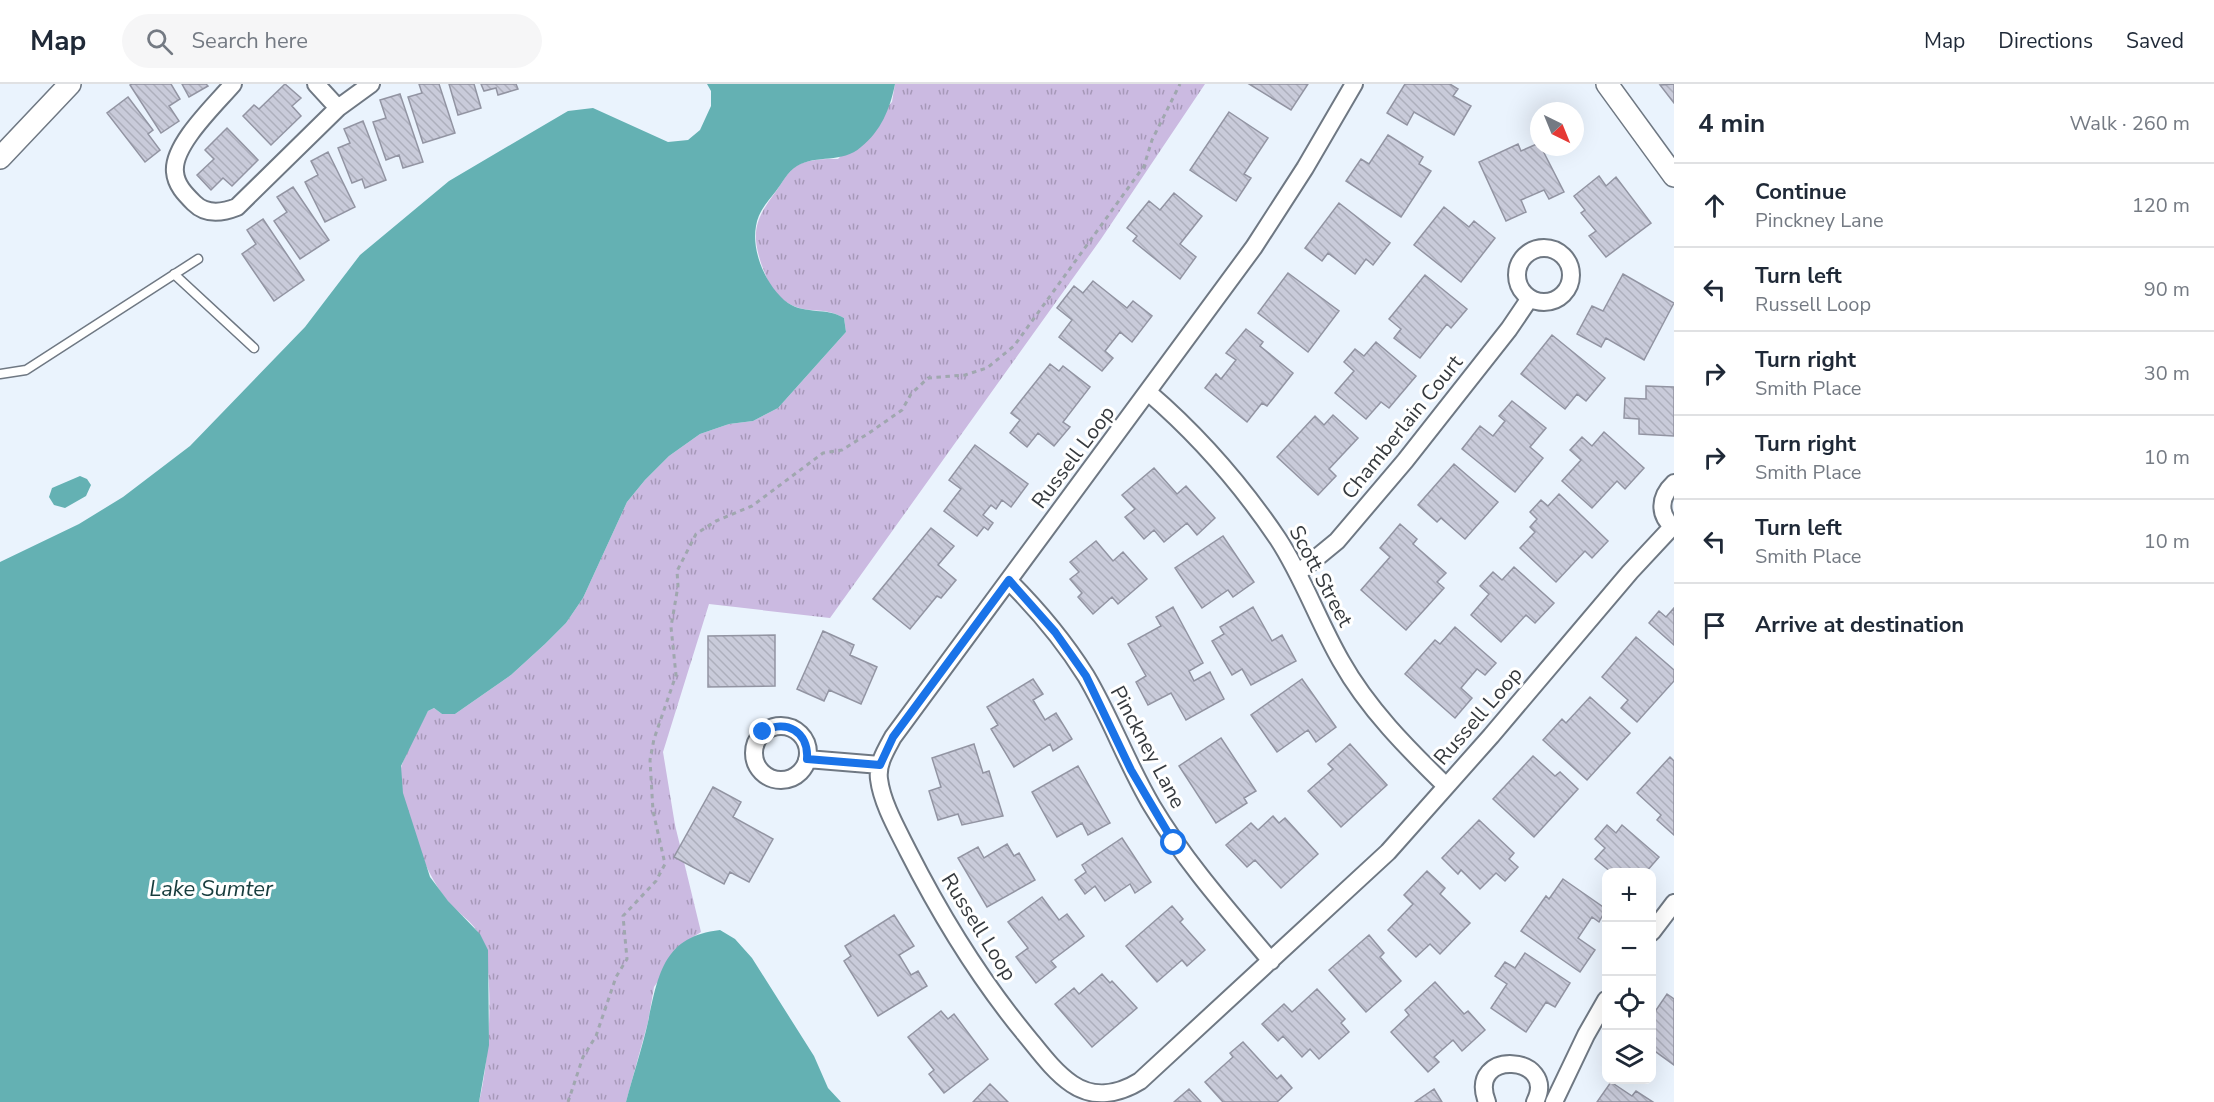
<!DOCTYPE html>
<html lang="en">
<head>
<meta charset="utf-8">
<style>
  :root { --surface:#fff; --page:#f6f6f7; --text:#1f2937; --muted:#747a83; --line:#e0e1e3 }
  body { margin:0; font-family:"Nunito Sans",sans-serif; background:var(--page); color:var(--text) }
  .controls { position:absolute; right:18px; bottom:18px; display:grid; overflow:hidden; border-radius:12px; box-shadow:0 6px 24px #0002 }
  .controls button { width:54px; height:54px; display:grid; place-items:center; padding:0; border:0; border-bottom:2px solid var(--line); background:var(--surface); color:var(--text); font:30px sans-serif }
  .compass { position:absolute; left:1530px; top:18px; width:54px; height:54px; border-radius:50%; background:var(--surface); box-shadow:0 6px 24px #0002; rotate:137deg }
  .stop { position:absolute; width:18px; height:18px; margin:-14px; border:4px solid #1a73e8; border-radius:50%; background:#fff }
  .stop.end { background:#1a73e8; border-color:#fff; box-shadow:0 2px 6px #0008 }
  .list { margin:0; padding:0; list-style:none }
  h2 { display:flex; justify-content:space-between; align-items:center; height:78px; margin:0; padding:0 24px; font-size:26px }
  h2 small { font-size:20px; font-weight:400; color:var(--muted) }
  .list li { display:grid; grid-template-columns:39px 1fr auto; gap:18px; align-items:center; box-sizing:border-box; height:84px; padding:0 24px; border-top:2px solid var(--line) }
  .list b { display:block; font-size:22px; white-space:nowrap }
  .list p { margin:0; font-size:20px; white-space:nowrap; color:var(--muted) }
  .list em { font-size:20px; font-style:normal; color:var(--muted) }
  .icon { flex:none; width:33px; height:33px; fill:none; stroke:currentColor; stroke-width:2; stroke-linecap:round; stroke-linejoin:round }
  .map { position:relative; flex:none; width:1674px; height:1018px; overflow:hidden }
  header { display:flex; align-items:center; gap:36px; box-sizing:border-box; height:84px; padding:0 30px; background:var(--surface); border-bottom:2px solid var(--line) }
  header strong { font-size:28px }
  nav { display:flex; gap:33px; margin-inline-start:auto; font-size:21px }
  .search { width:420px; height:54px; background:var(--page); display:flex; align-items:center; gap:15px; box-sizing:border-box; padding:0 21px; border-radius:33px; color:var(--muted); font-size:22px }
  main { display:flex }
  aside { flex:1; background:var(--surface) }
  .map>svg:first-child { display:block }
  .grass { fill:url(#grass-tufts) }
  .water { fill:#64b1b3 }
  .building { fill:url(#building-back-hatch); stroke:#9294a2; stroke-width:1.5 }
  .lines { fill:none; stroke-linecap:round; stroke-linejoin:round }
  .service-casing { stroke:#6f7883; stroke-width:11 }
  .minor-casing { stroke:#6f7883; stroke-width:20 }
  .tertiary-casing { stroke:#6f7883; stroke-width:24 }
  .path { stroke:#a0a7af; stroke-width:3; stroke-dasharray:4.5 4.5; stroke-linecap:butt }
  .service { stroke:#fff; stroke-width:8 }
  .minor { stroke:#fff; stroke-width:16 }
  .tertiary { stroke:#fff; stroke-width:21 }
  .route { stroke:#1a73e8; stroke-width:8 }
  .labels { text-anchor:middle; dominant-baseline:central; stroke-width:6; stroke-linejoin:round; paint-order:stroke }
  .street-label { font-size:21px; fill:#363a3e; stroke:#fff }
  .water-label { font-size:22px; font-style:italic; fill:#183d3e; stroke:#fff }
</style>
</head>
<body>
<header>
<strong>Map</strong>
<div class="search"><svg class="icon" aria-label="search" viewBox="0 0 24 24"><circle cx="10" cy="10" r="6"/><path d="M15 15l6 6"/></svg>Search here</div>
<nav><a>Map</a><a>Directions</a><a>Saved</a></nav>
</header>
<main>
<div class="map">
<svg width="1674" height="1018" viewBox="0 0 1674 1018">
  <defs>
    <pattern id="grass-tufts" width="24" height="20" patternUnits="userSpaceOnUse" patternTransform="scale(1.5)"><rect width="24" height="20" fill="#cbbae1"/><path d="M3 7l-1-3M5 7V3M7 7l1-3M15 17l-1-3M17 17v-4M19 17l1-3" fill="none" stroke="#a698b8"/></pattern>
    <pattern id="building-back-hatch" width="6" height="6" patternUnits="userSpaceOnUse" patternTransform="scale(1.5)"><rect width="6" height="6" fill="#c9cbda"/><path d="M-1 5l2 2M0 0l6 6M5-1l2 2" fill="none" stroke="#adafbc"/></pattern>
  </defs>
  <rect width="100%" height="100%" fill="#eaf3fd"/>
  <path class="grass" d="M895 0H1205L1101 155 830 534 709 520 663 668 675 741 701 848 685 858 654 903 648 938 626 1018H479C489 980 496 887 480 852 474 838 456 828 446 815 423 785 399 723 401 684 402 677 424 634 428 627L434 624 442 630H455L511 591 545 560 566 539 583 514 627 418 645 396 669 372 700 350 729 340 753 337 778 324 846 248 844 234C818 218 798 238 771 203 767 197 765 188 762 182 750 147 756 134 777 106 783 97 788 87 798 81 810 75 824 75 838 75L892 18Z"/>
  <path class="water" d="M707 0H895C890 25 881 47 861 63 842 80 817 70 797 82 787 88 783 98 776 107 768 117 758 128 756 142 751 168 767 204 788 219 806 231 827 223 844 234L846 248 778 324 753 337 729 340 700 350 669 372 645 396 627 418 583 514 566 539 545 560 511 591 455 630H442L434 624 428 627 401 682 403 709 430 793 448 817 480 850 488 866 489 961 479 1018H0V478L79 440 123 413 190 362 305 243 360 171 449 97 568 27 593 24 668 58 688 56 700 46 711 22V7Z
    M80 392 87 395 91 401 86 412 65 424 54 421 49 413 52 404Z
    M720 846 735 855 752 874 814 972 828 1004 841 1018H626C633 991 642 965 648 938 658 892 663 852 720 846Z"/>
  <path class="building" d="M132 0H171L180 15 169 22 179 37 161 49 130 1Z
    M182 0H206L208 2 189 13Z
    M285 0 301 14 292 22 301 32 271 61 243 32 254 21 259 25Z
    M419 0H439L455 49 423 59 408 13 422 9Z
    M449 0H474L481 24 458 31Z
    M481 0H516L518 5 498 11 496 4 484 7Z
    M1249 0H1308L1291 26Z
    M1405 0H1450L1458 5 1453 12 1471 22 1454 51 1414 28 1407 41 1387 29Z
    M1674 0V19L1660 1Z
    M400 10 423 78 403 84 399 71 386 76 373 38 386 34 380 16Z
    M128 13 153 46 148 50 160 66 145 78 107 29Z
    M1229 28 1268 54 1244 90 1251 94 1236 117 1190 86Z
    M363 37 386 96 365 104 362 95 352 99 338 64 350 59 344 45Z
    M227 44 258 76 232 102 223 94 211 106 197 91 214 75 205 66Z
    M1388 51 1423 73 1419 80 1431 87 1401 133 1346 97 1361 75 1369 80Z
    M1539 59 1564 108 1549 115 1544 106 1521 116 1526 128 1506 137 1479 78 1518 60 1521 67Z
    M328 68 355 123 325 138 305 98 318 91 311 77Z
    M1599 92 1606 102 1616 93 1651 139 1606 173 1589 152 1596 147 1581 129 1585 126 1574 112Z
    M293 103 329 156 300 175 274 137 287 128 277 113Z
    M1174 109 1202 132 1180 160 1196 173 1180 195 1133 157 1137 152 1127 144 1149 117 1160 126Z
    M1339 119 1390 159 1373 181 1366 175 1355 190 1328 169 1322 177 1305 164Z
    M1444 123 1469 143 1474 137 1495 154 1461 198 1414 161Z
    M263 135 304 196 274 217 242 170 256 160 247 146Z
    M1288 189 1339 227 1308 268 1258 229Z
    M1623 190 1674 219 1644 276 1606 254 1601 263 1577 250 1592 222 1603 227Z
    M1425 191 1467 225 1451 244 1447 240 1420 274 1394 254 1401 245 1389 235Z
    M1093 197 1127 224 1133 217 1152 232 1132 258 1120 248 1105 267 1113 274 1102 287 1059 253 1072 236 1057 224 1074 202 1083 209Z
    M1246 245 1263 258 1260 262 1293 289 1267 322 1262 319 1247 338 1205 304 1216 290 1221 295 1236 276 1226 269Z
    M1552 251 1605 294 1586 317 1577 310 1565 325 1521 290Z
    M1376 258 1416 292 1389 324 1381 318 1366 335 1335 309 1354 287 1344 278 1355 265 1364 272Z
    M1050 280 1059 287 1063 282 1090 303 1063 338 1070 343 1054 362 1038 349 1027 363 1010 349 1020 336 1011 329Z
    M1646 302 1674 303V352L1639 350V335L1624 334 1625 314 1646 315Z
    M1512 317 1546 344 1530 363 1543 374 1515 408 1462 365 1480 342 1493 352 1505 337 1499 332Z
    M1333 331 1358 354 1329 385 1336 392 1318 411 1277 373 1315 332 1324 341Z
    M1604 348 1644 384 1625 405 1617 397 1592 424 1562 397 1581 376 1570 366 1582 353 1592 362Z
    M975 361 1028 400 1011 423 1002 416 996 425 991 421 983 431 993 439 988 446 984 443 977 452 944 427 961 405 949 396Z
    M1454 380 1498 418 1465 455 1441 434 1437 438 1418 421Z
    M1154 384 1177 410 1186 402 1215 434 1197 451 1187 439 1164 458 1154 446 1144 455 1125 433 1135 425 1122 411Z
    M1559 410 1608 457 1592 474 1585 467 1556 498 1520 464 1535 448 1530 443 1537 435 1530 428 1541 416 1548 422Z
    M1400 440 1417 455 1413 460 1446 489 1437 498 1444 504 1406 546 1361 506 1390 473 1380 464Z
    M931 444 954 462 938 481 956 496 941 514 937 512 910 545 873 515Z
    M1223 452 1254 498 1233 513 1228 506 1202 524 1175 484Z
    M1096 457 1113 477 1123 468 1147 495 1118 520 1112 513 1093 530 1078 513 1082 509 1070 495 1079 488 1070 478Z
    M1514 483 1554 519 1535 539 1526 531 1501 558 1471 531 1489 510 1480 502 1493 488 1502 496Z
    M1173 523 1203 579 1189 587 1194 597 1210 588 1224 615 1186 636 1171 609 1148 621 1136 598 1146 592 1128 560 1161 542 1156 533Z
    M1253 523 1272 557 1282 551 1296 577 1251 601 1242 585 1232 591 1212 557 1224 550 1220 543Z
    M1674 524V561L1649 539 1659 527 1666 533Z
    M1455 543 1496 579 1485 591 1477 585 1461 604 1472 614 1455 634 1405 590 1435 556 1440 560Z
    M823 547 854 561 850 571 877 583 861 620 829 606 824 617 797 605Z
    M775 551V602L708 603V552Z
    M1636 553 1674 586V597L1637 638 1621 624 1628 616 1602 593Z
    M1033 595 1043 610 1033 616 1045 636 1056 629 1072 655 1053 667 1050 660 1014 683 991 645 998 641 987 623Z
    M1302 595 1336 643 1316 658 1308 646 1277 668 1251 631Z
    M1590 613 1630 649 1587 696 1543 656 1562 635 1566 639Z
    M1221 654 1256 707 1244 714 1247 719 1216 739 1179 682Z
    M974 660 983 689 989 687 1003 732 962 741 958 730 938 736 929 707 941 703 932 674Z
    M1350 660 1387 701 1341 743 1308 707 1333 685 1328 680Z
    M1533 672 1555 692 1560 688 1578 705 1534 753 1493 715Z
    M1670 673 1674 677V751L1657 736 1661 731 1637 709Z
    M1078 682 1110 739 1088 751 1082 739 1057 753 1032 708Z
    M713 703 741 718 733 733 773 755 749 798 730 788 724 800 674 773Z
    M1273 732 1279 739 1285 734 1318 770 1281 804 1255 776 1247 783 1226 761 1251 739 1258 746Z
    M1479 736 1514 769 1509 775 1518 783 1505 797 1496 789 1480 805 1461 786 1458 790 1442 774Z
    M1607 741 1616 749 1622 741 1659 773 1646 788H1611L1595 775 1605 764 1595 755Z
    M1122 754 1151 798 1135 809 1130 800 1105 817 1095 802 1085 810 1075 796 1086 788 1082 781Z
    M1007 760 1014 772 1019 769 1035 796 987 823 958 774 978 763 984 774Z
    M1427 787 1445 804 1440 810 1470 839 1440 870 1430 860 1416 873 1388 846 1413 820 1404 811Z
    M1563 795 1606 825 1599 838 1592 833 1578 854 1595 866 1580 888 1521 847 1546 812 1549 815Z
    M1042 813 1059 836 1067 830 1084 852 1051 877 1056 883 1036 899 1016 873 1028 864 1008 838Z
    M1172 822 1183 835 1180 838 1205 866 1187 882 1182 876 1157 898 1126 862Z
    M894 831 914 862 899 871 911 891 918 887 927 902 878 932 844 877 851 872 845 862Z
    M1369 851 1384 869 1380 873 1401 897 1366 928 1329 886Z
    M1525 869 1570 899 1555 923 1546 918 1526 948 1491 924 1507 900 1495 892 1505 878 1515 884Z
    M1102 890 1110 899 1112 897 1137 924 1092 963 1055 920 1074 904 1079 910Z
    M1435 898 1464 930 1468 927 1485 946 1462 967 1453 956 1434 973 1439 978 1428 988 1391 948 1409 931 1405 926Z
    M1317 905 1345 935 1341 939 1349 948 1319 975 1310 965 1302 973 1283 952 1278 957 1262 940 1284 920 1292 928Z
    M1667 910 1674 915V981L1652 965V932Z
    M941 927 948 935 954 930 988 975 944 1009 929 990 934 986 908 953Z
    M1243 958 1277 995 1281 991 1292 1004 1277 1018H1223L1205 998 1233 973 1230 969Z
    M1611 998 1632 1012 1636 1007 1653 1018H1597Z
    M990 1000 1008 1018H973Z
    M1189 1005 1201 1018H1174Z
    M1434 1005 1442 1018H1415Z"/>
  <g class="lines">
    <defs>
      <path id="service" d="M174 190 254 264
        M0 290 26 286 198 175"/>
      <path id="minor" d="M233 0C216 20 172 61 175 88 176 101 185 110 194 119 206 131 222 129 237 123L338 24 371 0
        M316 0 338 24
        M1354 0 1305 84 1254 163 893 653C886 666 877 680 879 695 882 719 897 745 908 767 941 832 979 894 1025 950 1039 967 1054 988 1072 1000 1094 1015 1119 1010 1140 997L1388 768 1491 652 1630 488 1672 443
        M1517 191a27 27 0 1 1 54 0a27 27 0 1 1-54 0Z
        M1148 308C1198 351 1241 400 1278 455 1303 493 1318 537 1341 577 1368 625 1407 664 1446 702
        M1674 399C1659 413 1658 431 1674 444
        M1298 489 1337 457 1405 377 1509 245 1530 214
        M1009 497C1038 526 1064 557 1086 592 1111 634 1127 680 1152 722 1186 779 1229 827 1271 877
        M754 669a27 27 0 1 1 54 0a27 27 0 1 1-54 0Z
        M807 675 880 681
        M1652 848 1674 819
        M1487 1018C1466 964 1559 971 1535 1018
        M1554 1018 1586 951 1606 916"/>
      <path id="tertiary" d="M1607 0 1674 92
        M0 74 70 0"/>
    </defs>
    <use href="#service" class="service-casing"/>
    <use href="#minor" class="minor-casing"/>
    <use href="#tertiary" class="tertiary-casing"/>
    <path class="path" d="M568 1018 583 973 596 952 616 893 627 875 623 832 656 797 665 780 653 727 650 676 654 655 676 591 671 543 678 502 677 487 696 450 716 437 752 422 823 369 842 366 869 349 902 326 911 310 928 294 965 291 987 284 1014 262 1144 82 1152 56 1180 0"/>
    <use href="#service" class="service"/>
    <use href="#minor" class="minor"/>
    <use href="#tertiary" class="tertiary"/>
  </g>
  <g class="lines">
    <path class="route" d="M763 648C786 634 809 648 807 675L880 681 893 653 1009 496 1055 548 1086 592 1131 686 1174 759"/>
  </g>
  <g class="labels">
    <g class="street-label">
      <text transform="translate(1402 343) rotate(-51)">Chamberlain Court</text>
      <text transform="translate(1073 373) rotate(-53)">Russell Loop</text>
      <text transform="translate(1321 492) rotate(62)">Scott Street</text>
      <text transform="translate(1478 632) rotate(-49)">Russell Loop</text>
      <text transform="translate(1148 663) rotate(62)">Pinckney Lane</text>
      <text transform="translate(979 843) rotate(58)">Russell Loop</text>
    </g>
    <g class="water-label">
      <text x="211" y="805">Lake Sumter</text>
    </g>
  </g>
</svg>
<div class="controls">
<button>+</button>
<button>−</button>
<button><svg class="icon" aria-label="locate" viewBox="0 0 24 24"><circle cx="12" cy="12" r="6"/><path d="M12 2v4M12 18v4M2 12h4M18 12h4"/></svg></button>
<button><svg class="icon" aria-label="layers" viewBox="0 0 24 24"><path d="M12 4l9 5-9 5-9-5zM3 14l9 5 9-5"/></svg></button>
</div>
<svg class="compass" viewBox="-18 -18 36 36"><path d="M0-13l5 13h-10z" fill="#e53935"/><path d="M0 13l5-13h-10z" fill="#747a83"/></svg>
<div class="stop" style="left:1174px;top:759px"></div>
<div class="stop end" style="left:763px;top:648px"></div>
</div>
<aside>
<h2>4 min<small>Walk · 260 m</small></h2>
<ul class="list">
<li><svg class="icon" aria-label="ahead" viewBox="0 0 24 24"><path d="M12 20V5M6 11l6-6 6 6"/></svg><div><b>Continue</b><p>Pinckney Lane</p></div><em>120 m</em></li>
<li><svg class="icon" aria-label="left" viewBox="0 0 24 24"><path d="M17 20v-9H6M10 6l-5 5 5 5"/></svg><div><b>Turn left</b><p>Russell Loop</p></div><em>90 m</em></li>
<li><svg class="icon" aria-label="right" viewBox="0 0 24 24"><path d="M7 20v-9h11M14 6l5 5-5 5"/></svg><div><b>Turn right</b><p>Smith Place</p></div><em>30 m</em></li>
<li><svg class="icon" aria-label="right" viewBox="0 0 24 24"><path d="M7 20v-9h11M14 6l5 5-5 5"/></svg><div><b>Turn right</b><p>Smith Place</p></div><em>10 m</em></li>
<li><svg class="icon" aria-label="left" viewBox="0 0 24 24"><path d="M17 20v-9H6M10 6l-5 5 5 5"/></svg><div><b>Turn left</b><p>Smith Place</p></div><em>10 m</em></li>
<li><svg class="icon" aria-label="arrive" viewBox="0 0 24 24"><path d="M6 21V4h12l-3 4 3 4H6"/></svg><div><b>Arrive at destination</b></div></li>
</ul>
</aside>
</main>
</body>
</html>
